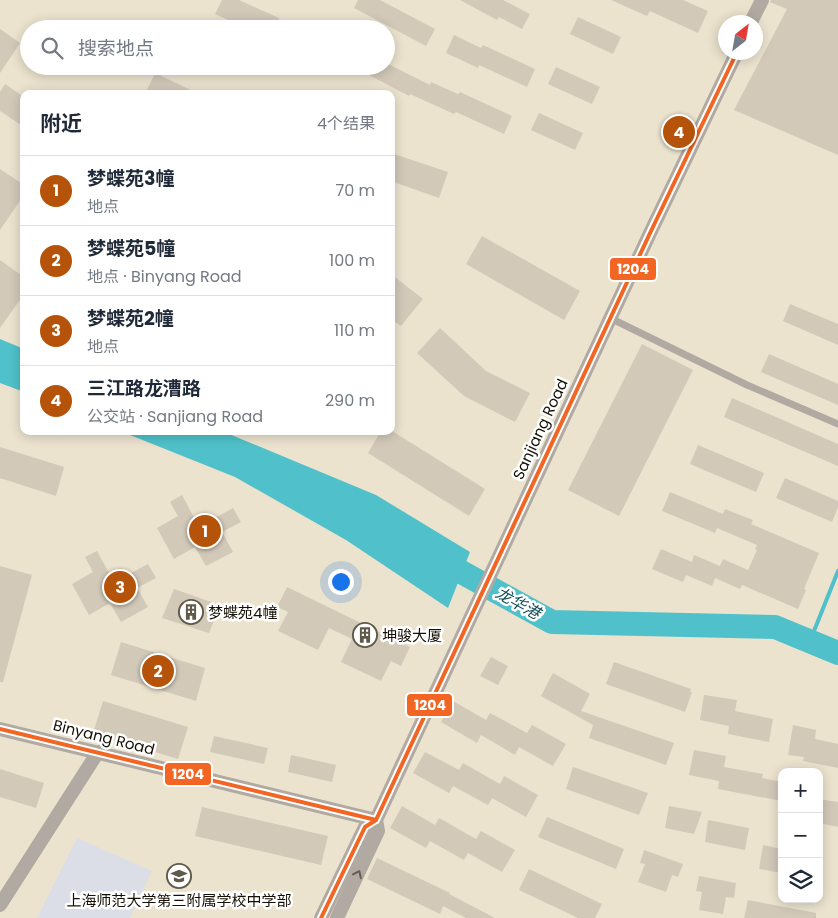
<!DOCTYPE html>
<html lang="zh">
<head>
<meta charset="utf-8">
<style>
  :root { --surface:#fff; --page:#f2f2f3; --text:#1f2937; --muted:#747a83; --line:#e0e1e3; --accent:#b45309 }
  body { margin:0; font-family:Poppins,"Noto Sans SC",sans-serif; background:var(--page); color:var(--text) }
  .controls { position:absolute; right:15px; bottom:15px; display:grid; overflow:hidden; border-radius:10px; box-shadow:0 2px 12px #0003 }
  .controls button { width:45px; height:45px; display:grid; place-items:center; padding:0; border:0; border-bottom:1px solid var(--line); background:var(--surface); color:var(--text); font:25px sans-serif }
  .compass { position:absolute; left:718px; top:15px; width:45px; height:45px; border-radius:50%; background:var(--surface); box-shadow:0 2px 12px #0003; rotate:31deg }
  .you { position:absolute; left:340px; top:581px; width:18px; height:18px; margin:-12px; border:4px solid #fff; border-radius:50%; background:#1a73e8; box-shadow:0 0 0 8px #1a73e833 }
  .badge { display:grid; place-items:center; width:32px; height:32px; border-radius:50%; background:var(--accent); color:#fff; font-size:16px; font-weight:700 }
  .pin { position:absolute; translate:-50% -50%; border:2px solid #fff; box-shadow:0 1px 5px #0006 }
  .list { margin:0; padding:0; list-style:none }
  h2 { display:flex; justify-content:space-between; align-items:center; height:65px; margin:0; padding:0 20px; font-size:21px }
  h2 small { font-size:16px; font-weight:400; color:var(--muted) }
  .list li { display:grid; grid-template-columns:32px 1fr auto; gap:15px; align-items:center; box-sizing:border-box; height:70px; padding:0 20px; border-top:1px solid var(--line) }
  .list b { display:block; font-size:19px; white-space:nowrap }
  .list p { margin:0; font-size:16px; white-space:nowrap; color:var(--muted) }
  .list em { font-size:16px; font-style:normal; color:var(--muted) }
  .icon { flex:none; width:28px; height:28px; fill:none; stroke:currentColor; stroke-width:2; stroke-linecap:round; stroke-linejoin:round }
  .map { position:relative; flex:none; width:838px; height:918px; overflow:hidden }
  .search { position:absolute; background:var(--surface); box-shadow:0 2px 12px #0003; left:20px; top:20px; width:375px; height:55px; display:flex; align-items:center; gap:12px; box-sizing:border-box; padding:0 18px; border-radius:28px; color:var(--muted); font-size:19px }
  .panel { position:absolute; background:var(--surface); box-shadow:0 2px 12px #0003; left:20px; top:90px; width:375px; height:345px; border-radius:10px }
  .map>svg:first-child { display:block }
  .green { fill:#dbdee6 }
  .water { fill:#50c1ca }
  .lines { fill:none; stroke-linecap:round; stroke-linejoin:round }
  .stream { stroke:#50c1ca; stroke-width:4 }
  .river { stroke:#50c1ca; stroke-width:24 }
  .building { fill:#d2c9b9 }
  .lane { stroke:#b1aaa3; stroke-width:7 }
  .street { stroke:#b1aaa3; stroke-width:14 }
  .bus-1-casing { stroke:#fff; stroke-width:8 }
  .bus-1 { stroke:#f26522; stroke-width:4 }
  .oneway { stroke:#635d54 }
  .labels { text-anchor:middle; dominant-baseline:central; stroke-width:5; stroke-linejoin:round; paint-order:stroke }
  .street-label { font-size:15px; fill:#151004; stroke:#fff }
  .poi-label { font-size:15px; fill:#151004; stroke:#fff; text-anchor:start }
  .water-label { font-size:16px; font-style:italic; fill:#114d56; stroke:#fff }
  .line-badge { stroke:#fff; stroke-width:2 }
  .badge-label { font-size:14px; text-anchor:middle; font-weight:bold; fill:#fff }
</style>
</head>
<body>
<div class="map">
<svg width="838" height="918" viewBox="0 0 838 918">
  <rect width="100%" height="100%" fill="#ebe3ce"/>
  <path class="green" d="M77 838 152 871 130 918H37Z"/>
  <path class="water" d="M0 339 24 349V392L0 383Z
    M120 431H222L376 495 470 552 448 608 346 540 235 477Z"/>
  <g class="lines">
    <path class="stream" d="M810 641 838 571"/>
    <path class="river" d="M434 557 552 622 775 627 838 653"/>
  </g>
  <path class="building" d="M222 0H239L279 18 275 29H226L230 21 215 14Z
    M358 0H380L435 29 426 46 354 8Z
    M460 0H503L530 14 522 29 499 17 497 20Z
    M611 0H683L708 11 698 33 650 11 647 16Z
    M771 0H838V155L734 110 787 9 770 2Z
    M578 17 621 37 613 54 570 34Z
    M0 29 20 43 0 73Z
    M454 35 481 48 483 45 535 69 527 87 479 65 478 68 446 53Z
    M386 63 430 85 431 82 458 94 460 92 512 116 504 134 456 112 454 114 410 94 409 96 352 66H386Z
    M556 67 600 87 592 104 548 84Z
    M155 73 199 94H145Z
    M5 84 24 97V127L0 111V92Z
    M539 113 583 133 575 150 531 130Z
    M391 153 448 172 439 198 391 181Z
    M0 169 24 185V195L0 230Z
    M482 236 580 291 564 320 466 264Z
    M0 260 24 277V294L0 328Z
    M391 274 423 299 401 326 391 319Z
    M790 304 838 324V345L783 321Z
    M440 328 486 371 530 393 515 422 464 396 417 353Z
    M642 344 693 370 619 516 568 490Z
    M769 354 838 384V405L761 372Z
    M732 398 838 444V466L724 417Z
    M381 431H392L485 489 469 516 368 453Z
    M698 445 764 473 756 492 690 464Z
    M0 447 64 467 56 496 0 478Z
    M785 478 838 501V507L832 522 776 498Z
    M670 492 723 514 725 509 753 520 751 524 819 553 804 589 806 590 798 609 742 585 740 589 715 578 712 586 686 575 683 582 652 569 661 549 692 562 694 555 720 566 723 559 748 570 757 550 755 549 757 545 717 528 715 533 662 511Z
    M182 495 199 527 233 508 241 522 222 532 233 552 206 566 195 547 174 559 157 528 178 516 170 502Z
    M97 551 114 582 148 564 156 578 137 588 148 607 121 622 110 603 89 615 72 584 93 572 85 557Z
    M0 566 32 575 3 682H0Z
    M287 587 410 647 401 666 391 661 381 681 341 662 352 639 329 628 318 650 278 631 288 612 277 607Z
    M174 589 220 605 209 633 162 618Z
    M121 642 205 668 196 701 111 675Z
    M491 657 508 666 498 685 480 676Z
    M614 662 691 689 690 692H692L685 712 606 684Z
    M553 673 590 694 581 711 674 743 666 765 589 738 593 725 541 696Z
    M704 695 737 700 735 711 773 719 769 742 728 734 729 726 700 720Z
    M103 701 188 727 178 759 93 733Z
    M453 701 486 720 490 713 527 733 532 725 566 744 553 766 519 747 515 755 481 735 477 743 441 722Z
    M793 725 816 730 815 739 838 744V768L803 761 804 757 788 755Z
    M214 736 268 748 264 764 210 752Z
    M694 750 726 756 724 767 763 774 762 778 782 782V801L718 789 719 781 689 775Z
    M425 752 459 770 463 763 500 784 504 776 538 795 526 817 492 798 488 805 453 786 449 793 413 773Z
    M291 755 336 765 332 782 288 772Z
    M573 767 648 793 639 815 566 789Z
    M0 769 44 783 36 808 0 797Z
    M819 799 838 802V827L819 823Z
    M402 806 435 825 439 818 476 839 481 831 515 850 502 872 468 853 464 860 430 841 426 848 390 828Z
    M669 806 702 812 694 834 665 828Z
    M202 807 328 836 321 865 195 836Z
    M547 817 624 849 616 869 538 837Z
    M708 820 749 828 745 850 705 842Z
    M763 845 782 849V873L759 869Z
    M644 850 683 864 678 877 672 875 666 892 638 882 645 864 640 863Z
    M377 858 450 893 449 894 495 918H466L443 906 440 914 367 879Z
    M529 869 602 904 595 918H578L519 890Z
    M699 876 736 883 734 898 726 897 723 914 699 910 702 892 696 891Z
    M748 900 816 913V918H744Z"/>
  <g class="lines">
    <path class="lane" d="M610 318 747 385 838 424"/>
    <path class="street" d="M751 22 762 0
      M0 729 376 820
      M0 905 98 752
      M321 918 365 827 376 820 651 231 737 52
      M337 918 378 831 376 820"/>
    <defs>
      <path id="bus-1" d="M0 729 376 820
        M321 918 365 827 376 820 651 231 737 52"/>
    </defs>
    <use href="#bus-1" class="bus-1-casing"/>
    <use href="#bus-1" class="bus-1"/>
  </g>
  <defs><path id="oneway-chevron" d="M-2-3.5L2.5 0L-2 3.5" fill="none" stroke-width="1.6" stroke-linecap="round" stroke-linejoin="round" transform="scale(1.25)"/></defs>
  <use class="oneway" href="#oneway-chevron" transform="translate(358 874) rotate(-64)"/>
  <defs>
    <symbol id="building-ring" viewBox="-11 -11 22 22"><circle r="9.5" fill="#fff" stroke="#605a4b" stroke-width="1.5"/><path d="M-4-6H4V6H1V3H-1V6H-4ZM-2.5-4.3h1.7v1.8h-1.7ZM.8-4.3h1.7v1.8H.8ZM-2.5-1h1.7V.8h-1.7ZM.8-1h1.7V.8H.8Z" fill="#605a4b"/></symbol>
    <symbol id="school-ring" viewBox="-11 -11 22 22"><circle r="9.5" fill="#fff" stroke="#605a4b" stroke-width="1.5"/><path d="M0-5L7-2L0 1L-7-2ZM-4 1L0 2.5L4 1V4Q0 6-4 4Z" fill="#605a4b"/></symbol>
  </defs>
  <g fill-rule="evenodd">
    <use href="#building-ring" x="177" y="598" width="28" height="28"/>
    <use href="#building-ring" x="351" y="621" width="28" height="28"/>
    <use href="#school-ring" x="165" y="862" width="28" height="28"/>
  </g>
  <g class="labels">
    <g class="street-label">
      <text transform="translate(540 429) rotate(-65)">Sanjiang Road</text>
      <text transform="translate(104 737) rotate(14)">Binyang Road</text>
    </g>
    <g class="poi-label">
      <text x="208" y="612">梦蝶苑4幢</text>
      <text x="382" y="635">坤骏大厦</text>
      <text x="179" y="900" text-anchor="middle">上海师范大学第三附属学校中学部</text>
    </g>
    <g class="water-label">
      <text transform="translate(518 603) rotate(29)">龙华港</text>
    </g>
  </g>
  <g class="line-badge">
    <rect x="609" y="257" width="48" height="24" rx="5" fill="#f26522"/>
    <rect x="406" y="693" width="47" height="24" rx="5" fill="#f26522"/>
    <rect x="164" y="762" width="48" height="24" rx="5" fill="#f26522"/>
  </g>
  <g class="badge-label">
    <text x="633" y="274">1204</text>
    <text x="430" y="710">1204</text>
    <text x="188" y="779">1204</text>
  </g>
</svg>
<div class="controls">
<button>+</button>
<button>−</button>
<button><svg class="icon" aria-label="layers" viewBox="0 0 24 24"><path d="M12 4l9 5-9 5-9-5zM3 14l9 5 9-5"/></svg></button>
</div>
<svg class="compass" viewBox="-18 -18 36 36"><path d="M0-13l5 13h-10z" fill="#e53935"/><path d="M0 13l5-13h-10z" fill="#747a83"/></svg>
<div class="you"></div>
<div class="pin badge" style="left:205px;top:531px">1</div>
<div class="pin badge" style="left:158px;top:671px">2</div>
<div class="pin badge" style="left:120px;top:587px">3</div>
<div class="pin badge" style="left:679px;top:132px">4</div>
<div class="search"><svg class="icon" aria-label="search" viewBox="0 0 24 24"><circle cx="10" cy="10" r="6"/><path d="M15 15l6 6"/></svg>搜索地点</div>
<section class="panel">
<h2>附近<small>4个结果</small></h2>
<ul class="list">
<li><span class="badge">1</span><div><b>梦蝶苑3幢</b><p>地点</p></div><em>70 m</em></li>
<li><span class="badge">2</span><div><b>梦蝶苑5幢</b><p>地点 · Binyang Road</p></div><em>100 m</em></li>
<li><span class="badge">3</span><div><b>梦蝶苑2幢</b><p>地点</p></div><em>110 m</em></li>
<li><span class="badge">4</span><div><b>三江路龙漕路</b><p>公交站 · Sanjiang Road</p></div><em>290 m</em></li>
</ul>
</section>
</div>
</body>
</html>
